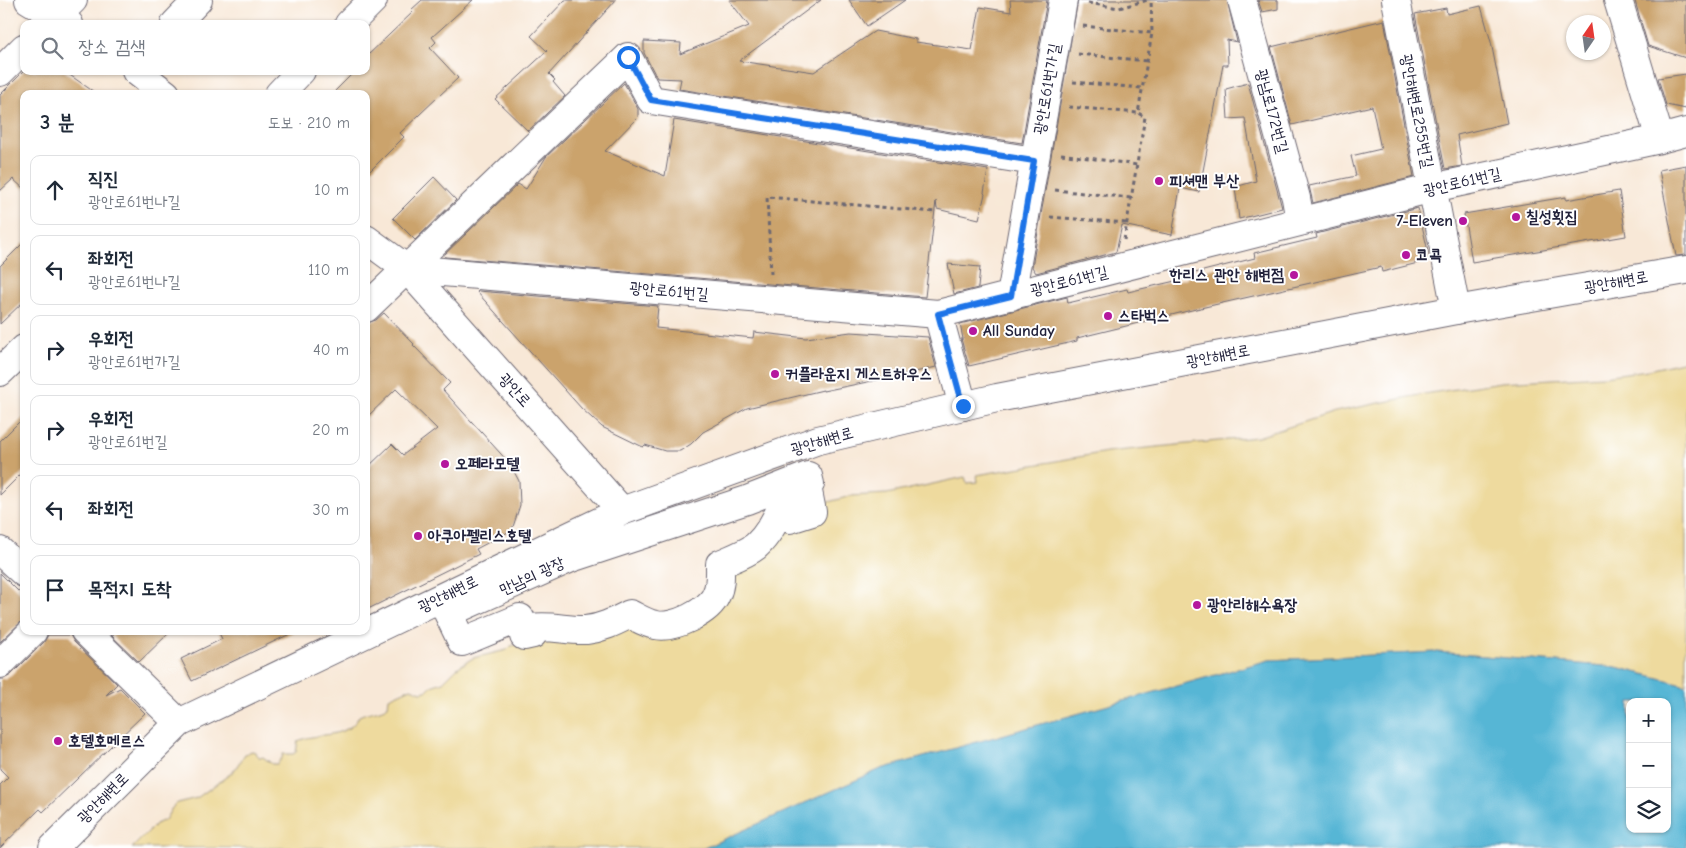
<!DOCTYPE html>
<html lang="ko">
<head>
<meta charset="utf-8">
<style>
  :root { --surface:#fff; --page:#f6f6f7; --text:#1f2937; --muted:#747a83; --line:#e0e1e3 }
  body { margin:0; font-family:"Comic Neue","Poor Story",sans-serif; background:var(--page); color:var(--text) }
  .controls { position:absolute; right:15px; bottom:15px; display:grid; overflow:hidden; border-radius:10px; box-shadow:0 1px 4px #0004 }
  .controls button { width:45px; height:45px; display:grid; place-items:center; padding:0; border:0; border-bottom:1px solid var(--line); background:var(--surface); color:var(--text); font:25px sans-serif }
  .compass { position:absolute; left:1566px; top:15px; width:45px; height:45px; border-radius:50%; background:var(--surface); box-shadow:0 1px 4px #0004; rotate:13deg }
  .stop { position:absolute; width:15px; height:15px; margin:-11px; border:4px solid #1a73e8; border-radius:50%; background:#fff }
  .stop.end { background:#1a73e8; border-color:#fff; box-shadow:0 1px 5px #0008 }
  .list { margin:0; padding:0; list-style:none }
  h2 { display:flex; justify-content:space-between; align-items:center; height:65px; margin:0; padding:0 20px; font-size:21px }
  h2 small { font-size:16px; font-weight:400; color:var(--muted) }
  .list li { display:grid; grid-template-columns:32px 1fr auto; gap:15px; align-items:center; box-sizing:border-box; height:70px; margin:0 10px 10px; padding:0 10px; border:1px solid var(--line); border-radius:10px }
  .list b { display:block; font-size:19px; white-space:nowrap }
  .list p { margin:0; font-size:16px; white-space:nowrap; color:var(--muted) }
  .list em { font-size:16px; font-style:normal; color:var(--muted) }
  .icon { flex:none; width:28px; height:28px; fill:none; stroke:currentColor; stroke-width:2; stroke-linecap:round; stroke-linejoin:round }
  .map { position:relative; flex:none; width:1686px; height:848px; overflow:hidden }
  .search { position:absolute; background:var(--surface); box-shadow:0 1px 4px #0004; left:20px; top:20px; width:350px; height:55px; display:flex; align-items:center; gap:12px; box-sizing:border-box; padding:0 18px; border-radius:10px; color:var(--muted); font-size:19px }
  .panel { position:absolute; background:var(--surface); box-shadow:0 1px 4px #0004; left:20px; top:90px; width:350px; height:545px; border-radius:10px }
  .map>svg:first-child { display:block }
  .sand { fill:#eeda9e; stroke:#887e6c }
  .water { fill:#57b6d5; stroke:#3c6c88; fill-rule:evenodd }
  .building { fill:#cba36c }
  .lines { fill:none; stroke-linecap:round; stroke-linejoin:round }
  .minor-casing { stroke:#6d6772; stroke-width:30 }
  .major-casing { stroke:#6d6772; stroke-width:30 }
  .path { stroke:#6d6772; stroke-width:3; stroke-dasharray:4 4; stroke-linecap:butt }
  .minor { stroke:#fff; stroke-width:28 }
  .major { stroke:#fff; stroke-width:28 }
  .route { stroke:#1a73e8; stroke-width:6 }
  .poi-dot { fill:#b5179e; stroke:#fff; stroke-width:2 }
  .labels { text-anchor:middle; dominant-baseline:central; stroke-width:4; stroke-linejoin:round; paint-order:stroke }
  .street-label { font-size:16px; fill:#22223b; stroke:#fff }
  .poi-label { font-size:16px; font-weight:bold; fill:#22223b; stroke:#fff; text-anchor:start }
</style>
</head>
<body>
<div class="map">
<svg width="1686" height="848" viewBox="0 0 1686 848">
  <rect width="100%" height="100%" fill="#fff"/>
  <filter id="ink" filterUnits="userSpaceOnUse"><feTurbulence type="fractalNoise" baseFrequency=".02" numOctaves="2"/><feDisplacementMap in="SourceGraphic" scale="10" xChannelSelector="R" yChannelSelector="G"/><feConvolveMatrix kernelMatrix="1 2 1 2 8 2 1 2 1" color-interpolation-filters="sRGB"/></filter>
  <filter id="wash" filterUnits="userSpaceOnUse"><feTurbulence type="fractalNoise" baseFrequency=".0096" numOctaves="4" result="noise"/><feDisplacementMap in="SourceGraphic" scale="20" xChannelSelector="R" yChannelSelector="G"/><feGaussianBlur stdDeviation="1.12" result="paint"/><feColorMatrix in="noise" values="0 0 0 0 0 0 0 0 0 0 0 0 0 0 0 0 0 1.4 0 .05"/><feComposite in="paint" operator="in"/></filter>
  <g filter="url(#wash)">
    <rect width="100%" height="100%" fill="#f8e8d7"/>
    <path class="sand" d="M1686 361V685L1616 667 1436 652 1269 660 881 769 704 848H132L156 824 165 820 172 808 177 803 197 798 233 772 245 754 252 751 255 752 260 758 263 757 272 764H277L282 758 283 754H293L296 752 298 741C318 732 349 739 359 716 369 711 380 712 388 706L389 698 411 688 421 692 426 691 431 686 443 682 457 668 473 658 507 650 511 646 516 645 524 636 685 620 720 564 821 504 851 496 887 494 965 477 967 483 978 482 977 475 1107 452 1258 437 1335 412 1424 394 1501 382 1604 376 1648 370Z"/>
    <path class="water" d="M1436 652 1616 667 1686 685V848H704L881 769 1269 660ZM1630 702H1667V829H1630Z"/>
    <g id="blocks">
      <path class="building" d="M422 0H473L432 37 436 42 430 48 458 78 400 133 404 137 366 175V94H332L355 71H366V57L413 12 411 10Z
        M565 0H616L549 74 555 80 553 82 565 96 528 131 495 99 547 51 531 36Z
        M729 0H821L739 61 814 72 875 31 916 39V42L972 50 980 7 1011 12 1010 0H1047L1022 143 679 89 681 79 657 78 644 53V41L681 43 680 54 749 26Z
        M849 0H905L867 26Z
        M1078 0H1227L1237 42 1227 40 1228 65H1223L1199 192 1180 188 1172 235 1122 225 1116 252 1036 273 1032 267Z
        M1258 0H1278V9L1262 12Z
        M1636 0H1686V58L1648 46 1635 1Z
        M1481 6 1491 42 1507 123 1457 135 1462 166 1445 169 1415 14 1446 8 1447 14Z
        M1384 20 1414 177 1313 203 1309 186 1356 176 1351 156 1381 149 1372 106 1292 125 1271 47Z
        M24 71H64L97 94H24V189L13 179 0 191V95Z
        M1686 74V109L1666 105 1658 78Z
        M624 83 638 109V117L605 151 665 176 674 120 988 170 984 193 985 194 979 219 937 209 936 201 925 297 445 257 444 255 518 184 526 189 546 157Z
        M1248 83 1282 208 1239 219 1235 187 1256 181 1245 118 1228 119 1226 89Z
        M1686 165V255L1676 256 1659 170Z
        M434 177 456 200 415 240 393 218Z
        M1619 191 1626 236 1472 262 1464 214 1566 197V200Z
        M1418 208 1430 260 1382 272 1381 267 1196 309 1077 338V341L969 366 961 339H963L960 324 1067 297 1068 303 1127 289 1128 292 1188 278 1187 275 1255 258 1254 253 1317 238 1316 234Z
        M24 242V301L0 324V266Z
        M948 264 980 267 978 288 954 294Z
        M478 291 658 306 656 328 753 338 754 332 806 338 851 332 928 337 936 367 887 379V378L823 391V390L747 408 703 432 691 444 680 451H665L645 445 643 447 602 427 582 409 477 292Z
        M384 313 414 344 413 345 450 383 443 390 510 464 519 481 520 505 512 530 476 549 479 554 366 610V469L392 444 403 455 437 429 396 389 366 418V323L376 320Z
        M24 417V471L0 495V441Z
        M0 573 24 597V619L0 642Z
        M110 631H171L139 662 111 635H114Z
        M218 631H296L192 681 181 659 222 639Z
        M48 635H70L74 642 117 684 106 695 120 688 145 713 43 812 40 809 0 848V785L8 777 0 769V679H4L11 675 44 642Z"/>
    </g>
  </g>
  <g filter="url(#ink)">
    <use href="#blocks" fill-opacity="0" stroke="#6d6772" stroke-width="1"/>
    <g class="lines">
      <defs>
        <path id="minor" d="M1242 0 1296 198 1300 221
          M1396 0 1456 310
          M1618 0 1660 139
          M49 24 73 0
          M175 24 198 0
          M0 72 24 48
          M407 269 938 314 1437 187 1660 139 1686 132
          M1011 296 1063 0
          M366 308 628 57 651 100 1034 161
          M938 314 963 406
          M808 476 810 484 807 486 812 512 790 519 784 503C776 519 769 534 756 546 746 554 731 559 720 564 720 575 721 585 716 595 709 612 673 629 656 625 647 624 638 618 630 614 616 621 603 628 586 630 568 631 550 625 532 628L533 634 524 636 520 618 462 642 448 613 571 558 747 500Z
          M0 551 24 573
          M85 631 179 723
          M0 664 33 631
          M53 848 179 723 622 511"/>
        <path id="major" d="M29 0 69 24
          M349 24 373 0
          M136 71 166 94
          M279 94 301 71
          M366 239 407 269 622 511 818 440 997 398 1456 310 1686 270
          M0 372 24 349"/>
      </defs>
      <use href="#minor" class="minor-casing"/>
      <use href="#major" class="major-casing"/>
      <path class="path" d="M1088 3 1119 8 1148 0
        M1083 26 1152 33
        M1078 54 1147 61
        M1073 82 1142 88
        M1069 107 1138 113
        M1061 154 1137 165
        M1055 190 1131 198
        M1050 217 1127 223
        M1124 240 1145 117 1138 113 1152 33 1151 0
        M771 274 767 197 935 212"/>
      <use href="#minor" class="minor"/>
      <use href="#major" class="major"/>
    </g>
  </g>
  <g class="lines" filter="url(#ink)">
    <path class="route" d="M628 57 651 100 1034 161 1011 296 938 314 963 406"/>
  </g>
  <g class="poi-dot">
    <circle cx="1159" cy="181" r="5"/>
    <circle cx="1516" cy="217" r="5"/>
    <circle cx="1463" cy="221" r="5"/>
    <circle cx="1406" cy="255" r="5"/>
    <circle cx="1294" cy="275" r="5"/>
    <circle cx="1108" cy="316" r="5"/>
    <circle cx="973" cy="331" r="5"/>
    <circle cx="775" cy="374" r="5"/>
    <circle cx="445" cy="464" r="5"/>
    <circle cx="418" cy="536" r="5"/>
    <circle cx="1197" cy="605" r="5"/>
    <circle cx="58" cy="741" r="5"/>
  </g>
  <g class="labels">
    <g class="street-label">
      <text transform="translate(1047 89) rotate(-80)">광안로61번가길</text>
      <text transform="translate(1272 111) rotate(75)">광남로172번길</text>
      <text transform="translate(1417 111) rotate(79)">광안해변로255번길</text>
      <text transform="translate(1462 182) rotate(-13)">광안로61번길</text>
      <text transform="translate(1069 281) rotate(-14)">광안로61번길</text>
      <text transform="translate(1616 282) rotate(-10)">광안해변로</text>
      <text transform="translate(669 291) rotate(5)">광안로61번길</text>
      <text transform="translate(1218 356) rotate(-11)">광안해변로</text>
      <text transform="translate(515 390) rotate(48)">광안로</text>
      <text transform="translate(822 441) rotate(-16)">광안해변로</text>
      <text transform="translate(532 576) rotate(-25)">만남의 광장</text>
      <text transform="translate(448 594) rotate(-26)">광안해변로</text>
      <text transform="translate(103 798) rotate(-45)">광안해변로</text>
    </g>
    <g class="poi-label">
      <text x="1169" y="181">피셔맨 부산</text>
      <text x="1526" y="217">칠성횟집</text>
      <text x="1453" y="221" text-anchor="end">7-Eleven</text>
      <text x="1416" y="255">코콕</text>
      <text x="1284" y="275" text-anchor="end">한리스 관안 해변점</text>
      <text x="1118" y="316">스타벅스</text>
      <text x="983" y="331">All Sunday</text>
      <text x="785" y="374">커플라운지 게스트하우스</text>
      <text x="455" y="464">오페라모텔</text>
      <text x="428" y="536">아쿠아펠리스호텔</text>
      <text x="1207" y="605">광안리해수욕장</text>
      <text x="68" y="741">호텔호메르스</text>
    </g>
  </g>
</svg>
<div class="controls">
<button>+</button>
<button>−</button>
<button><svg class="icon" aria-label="layers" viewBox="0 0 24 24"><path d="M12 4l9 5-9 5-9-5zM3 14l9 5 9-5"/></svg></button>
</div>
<svg class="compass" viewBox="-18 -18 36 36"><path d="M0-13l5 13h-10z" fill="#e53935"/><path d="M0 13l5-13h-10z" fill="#747a83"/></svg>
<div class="stop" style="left:628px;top:57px"></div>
<div class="stop end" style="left:963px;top:406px"></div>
<div class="search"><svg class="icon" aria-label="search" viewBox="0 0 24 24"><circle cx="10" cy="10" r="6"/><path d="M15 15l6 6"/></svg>장소 검색</div>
<section class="panel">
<h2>3 분<small>도보 · 210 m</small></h2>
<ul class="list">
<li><svg class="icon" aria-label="ahead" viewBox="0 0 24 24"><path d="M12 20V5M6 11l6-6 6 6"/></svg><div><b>직진</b><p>광안로61번나길</p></div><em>10 m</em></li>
<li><svg class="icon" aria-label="left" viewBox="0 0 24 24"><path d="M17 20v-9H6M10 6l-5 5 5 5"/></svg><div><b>좌회전</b><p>광안로61번나길</p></div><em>110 m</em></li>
<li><svg class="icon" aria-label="right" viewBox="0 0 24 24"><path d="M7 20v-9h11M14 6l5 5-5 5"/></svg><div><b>우회전</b><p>광안로61번가길</p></div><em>40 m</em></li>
<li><svg class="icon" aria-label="right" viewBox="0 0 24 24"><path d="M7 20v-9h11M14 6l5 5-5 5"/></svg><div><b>우회전</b><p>광안로61번길</p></div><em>20 m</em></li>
<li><svg class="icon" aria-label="left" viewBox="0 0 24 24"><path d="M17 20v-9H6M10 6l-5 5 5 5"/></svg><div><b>좌회전</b></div><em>30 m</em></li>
<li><svg class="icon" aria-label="arrive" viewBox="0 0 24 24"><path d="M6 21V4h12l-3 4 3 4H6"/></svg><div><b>목적지 도착</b></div></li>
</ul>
</section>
</div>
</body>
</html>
